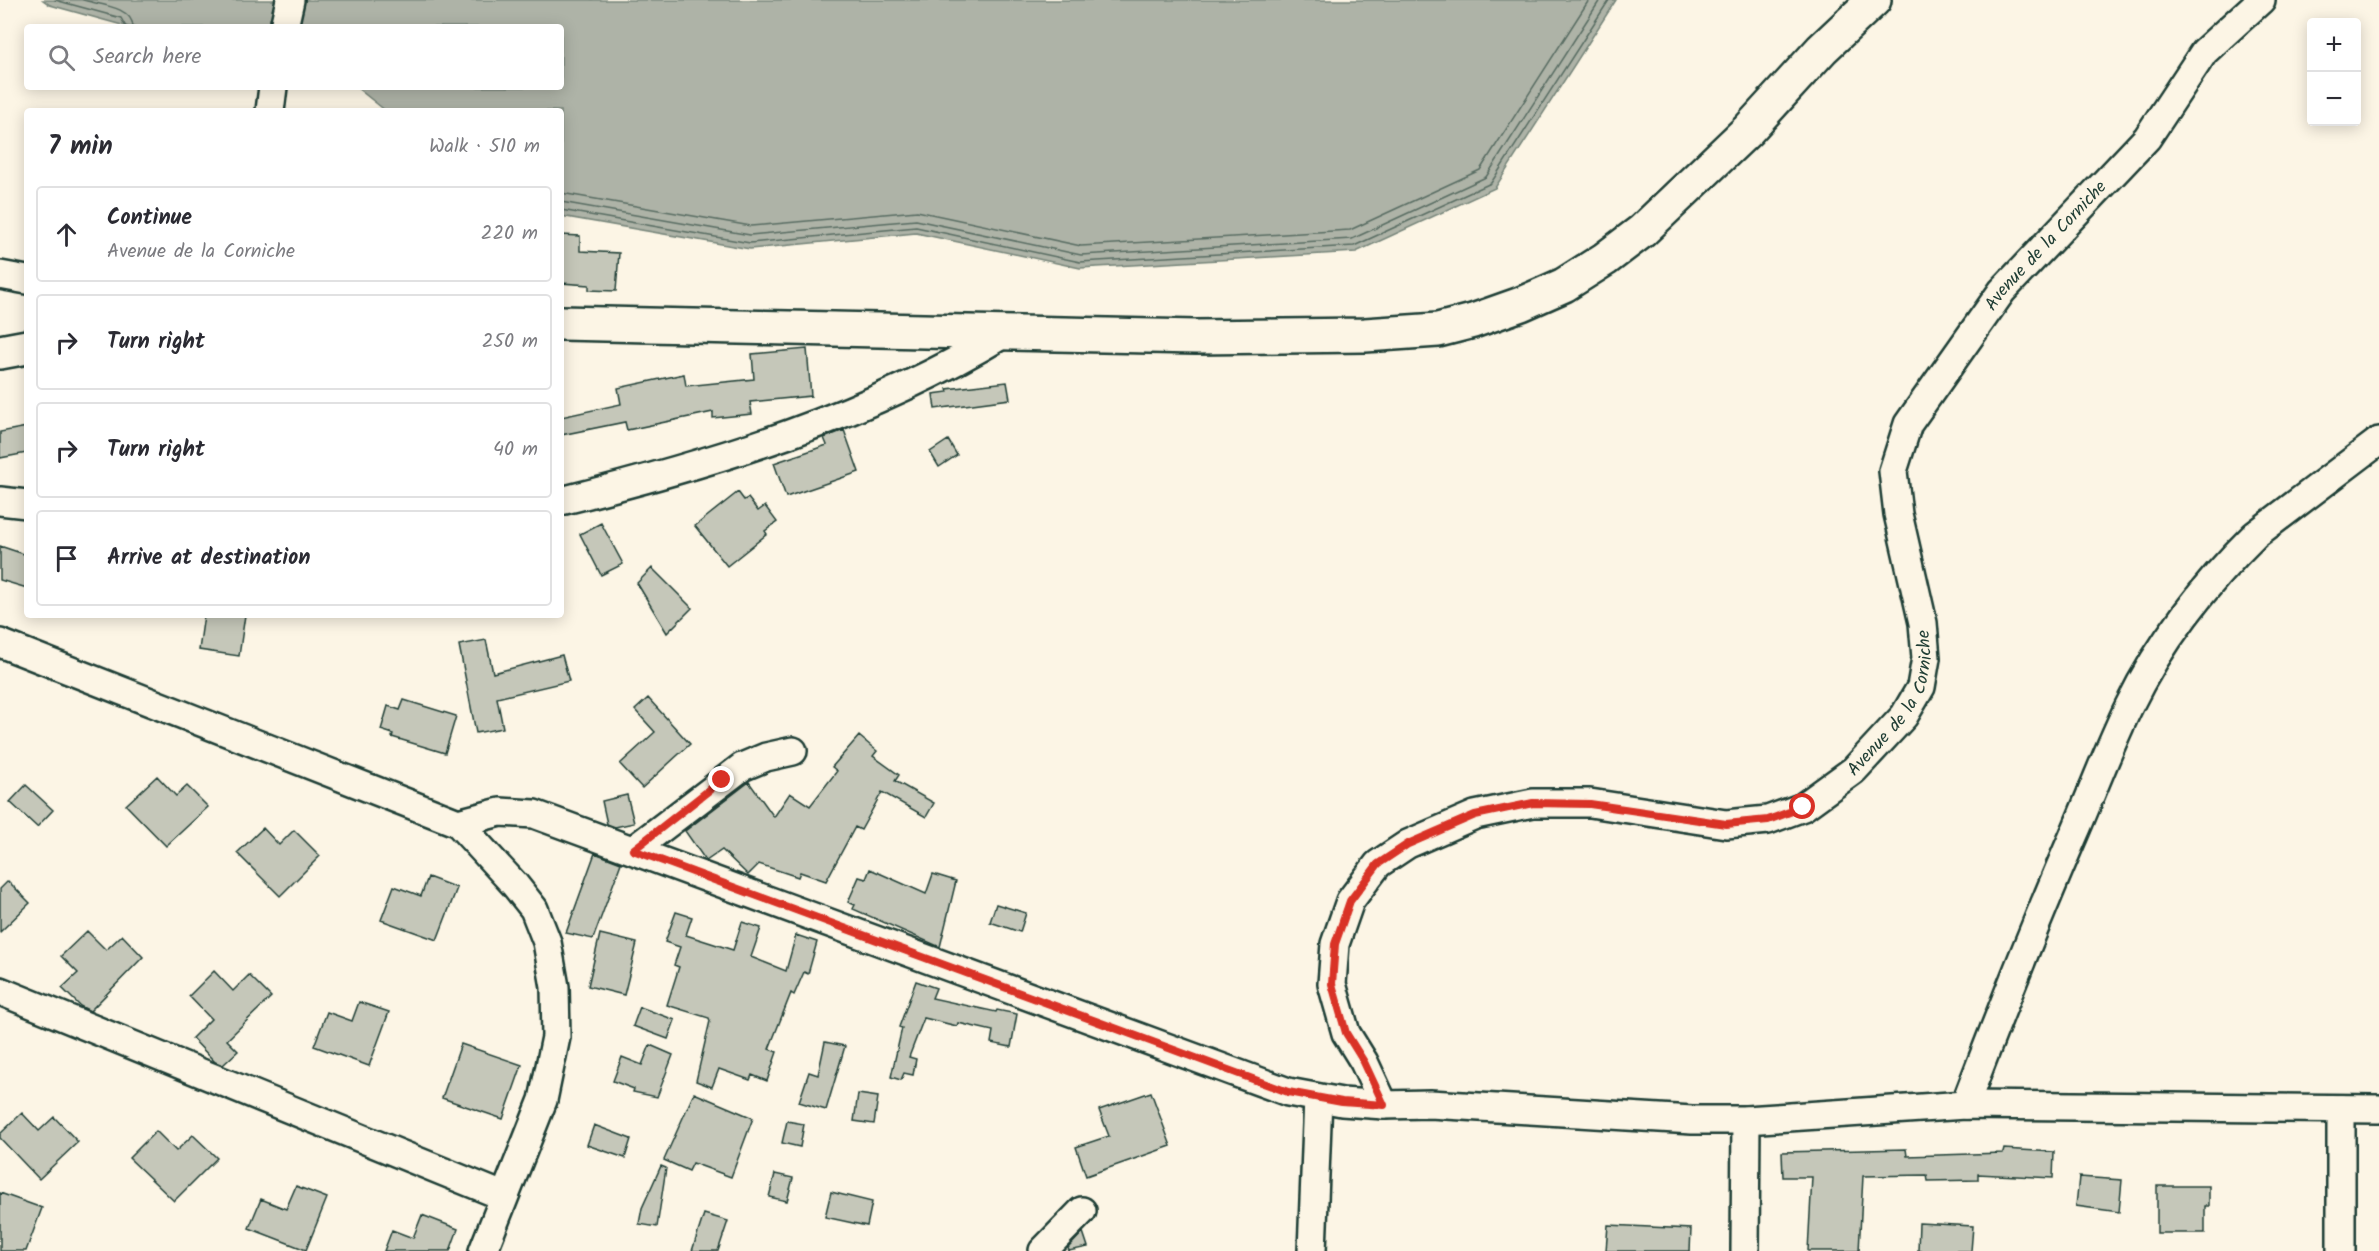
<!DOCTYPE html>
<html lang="en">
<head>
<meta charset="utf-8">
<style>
  :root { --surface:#fff; --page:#f7f7f7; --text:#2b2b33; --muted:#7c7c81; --line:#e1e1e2 }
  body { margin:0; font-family:Kalam,sans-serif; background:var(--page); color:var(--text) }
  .controls { position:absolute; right:18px; top:18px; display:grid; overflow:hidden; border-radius:6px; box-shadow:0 3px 15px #0003 }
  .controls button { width:54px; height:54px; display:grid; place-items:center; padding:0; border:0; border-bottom:2px solid var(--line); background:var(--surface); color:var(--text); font:30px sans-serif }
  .stop { position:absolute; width:18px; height:18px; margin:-14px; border:4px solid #d93025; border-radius:50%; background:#fff }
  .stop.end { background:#d93025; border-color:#fff; box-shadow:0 2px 6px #0008 }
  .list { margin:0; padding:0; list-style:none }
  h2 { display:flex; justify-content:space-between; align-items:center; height:78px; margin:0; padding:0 24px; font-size:26px }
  h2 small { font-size:20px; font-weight:400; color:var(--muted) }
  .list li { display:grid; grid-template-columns:39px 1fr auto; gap:18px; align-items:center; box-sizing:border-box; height:96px; margin:0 12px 12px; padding:0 12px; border:2px solid var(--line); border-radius:6px }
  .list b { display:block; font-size:22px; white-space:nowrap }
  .list p { margin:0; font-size:20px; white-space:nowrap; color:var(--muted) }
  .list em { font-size:20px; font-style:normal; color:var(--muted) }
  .icon { flex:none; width:33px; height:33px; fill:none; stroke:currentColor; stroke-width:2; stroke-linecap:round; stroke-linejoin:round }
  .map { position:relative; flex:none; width:2379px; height:1251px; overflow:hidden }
  .search { position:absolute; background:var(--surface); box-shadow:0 3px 15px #0003; left:24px; top:24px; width:540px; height:66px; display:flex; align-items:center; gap:15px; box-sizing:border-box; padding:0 21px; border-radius:6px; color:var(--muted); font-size:22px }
  .panel { position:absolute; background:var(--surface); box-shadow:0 3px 15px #0003; left:24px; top:108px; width:540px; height:510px; border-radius:6px }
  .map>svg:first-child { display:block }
  .water { fill:#aeb3a7; stroke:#758479; stroke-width:1.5 }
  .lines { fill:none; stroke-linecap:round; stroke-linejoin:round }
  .shore { stroke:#586c62; stroke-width:1.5 }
  .building { fill:#c5c7b9; stroke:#1f3d34; stroke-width:1.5 }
  .minor-casing { stroke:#1f3d34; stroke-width:32 }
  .major-casing { stroke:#1f3d34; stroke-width:38 }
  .minor { stroke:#fcf5e5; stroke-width:27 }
  .major { stroke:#fcf5e5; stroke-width:33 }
  .route { stroke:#d93025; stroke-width:8 }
  .labels { text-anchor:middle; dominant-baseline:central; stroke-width:4.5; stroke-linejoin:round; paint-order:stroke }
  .street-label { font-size:18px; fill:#1f3d34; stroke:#fcf5e5 }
</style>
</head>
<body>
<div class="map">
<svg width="2379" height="1251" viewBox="0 0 2379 1251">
  <rect width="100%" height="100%" fill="#fcf5e5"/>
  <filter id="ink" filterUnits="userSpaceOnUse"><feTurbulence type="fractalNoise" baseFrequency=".0167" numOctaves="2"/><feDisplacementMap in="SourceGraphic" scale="12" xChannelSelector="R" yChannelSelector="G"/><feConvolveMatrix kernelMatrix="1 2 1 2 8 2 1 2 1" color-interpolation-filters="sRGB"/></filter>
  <g filter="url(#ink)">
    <path class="water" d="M43 0H1616L1495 188 1356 252 1080 268 916 233 750 249 561 216V111H386L356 87H561V27H129L50 5Z"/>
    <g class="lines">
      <path class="shore" d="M55 0 121 18 126 27
        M83 0C99 5 132 6 133 27
        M561 193 751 226 917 211 1081 246 1350 230 1480 170 1589 0
        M561 202 750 235 916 220 1081 255 1352 239 1486 177 1600 0
        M561 210 750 243 916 227 1080 262 1354 246 1491 183 1609 0"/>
    </g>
    <path class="building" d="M561 235 580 236V251L619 253 616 291 589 290V285L561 283Z
      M807 349 811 396 750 402 752 414 713 418V412L627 430 625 422 561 435V417L621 404 618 388 684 374 686 386 754 379 752 354Z
      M1007 382 1010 399 935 409 933 394 948 392 947 389Z
      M27 427V453L0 458V432Z
      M844 430 859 472 786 497 774 463 827 445 824 438Z
      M948 440 957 455 939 467 930 452Z
      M738 492 744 500 748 498 758 511 765 506 777 522 765 531 767 534 727 566 695 526Z
      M601 523 623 564 601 575 580 534Z
      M0 546 27 555V588L0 580Z
      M652 568 692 608 667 633 637 583Z
      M204 615H245L239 656 199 650Z
      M486 640 493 673 562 655 569 681 497 698 503 728 476 733 459 645Z
      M648 698 690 744 642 788 620 764 655 732 635 710Z
      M404 700 456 716 445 753 392 737 393 734 381 730 388 706 400 710Z
      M859 736 877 751 873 756 899 775 895 781 934 803 926 817 882 792 861 830 855 827 826 881 800 872 798 877 759 864 748 875 722 850 706 861 685 831 749 782 774 817 790 793 810 806 837 771 832 767Z
      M157 776 176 796 187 786 208 807 166 846 126 805Z
      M26 785 53 810 37 827 10 802Z
      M627 795 634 823 615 827 607 824 602 801Z
      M263 828 279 845 294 830 320 856 280 896 237 853Z
      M595 853 621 863 593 939 566 933Z
      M870 869 926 894 933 874 956 881 940 947 853 909 855 905 848 902 859 877 866 879Z
      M428 877 457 888 437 940 381 920 394 886 421 896Z
      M8 881 30 903 0 932V889Z
      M996 904 1026 913 1020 932 990 922Z
      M676 912 692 917 686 935 733 950 742 922 761 928 751 957 786 971 796 935 817 942 808 974 804 972 794 995 791 993 769 1049 777 1052 767 1081 752 1075 750 1080 719 1069 712 1087 696 1081 710 1021 709 1018 667 1005 679 967 674 965 680 947 665 942Z
      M87 931 106 950 122 935 143 957 90 1011 80 1006 62 988 78 973 61 956Z
      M600 934 637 943 624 995 588 986Z
      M214 971 233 991 249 975 271 997 227 1040 238 1051 223 1065 215 1062 192 1038 211 1019 189 996Z
      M916 981 936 988 932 998 996 1012 997 1010 1017 1014 1011 1047 991 1043 993 1031 958 1023 957 1026 924 1018 909 1057 916 1059 913 1075 904 1073 901 1080 891 1077 902 1028 899 1027Z
      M359 1002 389 1012 369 1066 314 1046 327 1012 352 1021Z
      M640 1007 675 1020 668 1039 633 1026Z
      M825 1042 845 1046 826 1110 799 1102 809 1072 818 1075Z
      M461 1044 522 1065 503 1119 442 1098Z
      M650 1045 673 1055 657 1097 633 1092 634 1089 613 1081 622 1057 642 1065Z
      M1151 1092 1171 1146 1086 1176 1076 1147 1109 1136 1099 1110Z
      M694 1093 753 1118 731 1177 693 1163 689 1171 664 1160Z
      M858 1094 878 1097 874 1124 854 1121Z
      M22 1113 39 1131 54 1117 78 1142 39 1179 0 1138V1134Z
      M787 1121 804 1124 800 1147 782 1143Z
      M594 1125 631 1139 625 1158 587 1145Z
      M156 1131 176 1151 193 1135 217 1158 174 1201 129 1158Z
      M1906 1149 1907 1156 2003 1153 2004 1149 2054 1152 2053 1178 1978 1174V1180L1928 1181 1927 1175 1863 1176 1859 1251H1808L1812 1177H1783L1782 1152Z
      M661 1166 666 1168 657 1227 639 1224 642 1208Z
      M775 1174 793 1178 787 1201 769 1197Z
      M2079 1177 2122 1180 2119 1212 2076 1206Z
      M296 1186 327 1198 306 1250 249 1228 261 1199 286 1209Z
      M2157 1186H2209V1206H2205V1233H2157Z
      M831 1192 872 1202 867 1226 825 1217Z
      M0 1193 42 1208 26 1251H0Z
      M704 1214 728 1221 718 1251H692Z
      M422 1215 458 1229 450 1251H384L392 1230 413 1238Z
      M1919 1223 1973 1226 1971 1251H1918Z
      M1608 1225 1691 1229 1690 1251H1606Z
      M1083 1232 1088 1247 1069 1251 1068 1248Z"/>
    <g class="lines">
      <defs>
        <g id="minor">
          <path d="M284 27 290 0"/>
          <path d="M270 111 273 87"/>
          <path d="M0 275 27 280"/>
          <path d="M0 501 27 504"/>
          <path d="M561 501C714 463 869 416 1005 333"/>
          <path d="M0 643 458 823 515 885 534 909 547 942 555 987 556 1037 543 1100 483 1251"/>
          <path d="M458 823 500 812 534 814 1288 1092 1342 1102 1384 1105 1430 1104 1692 1120H1746L1965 1105 2379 1109"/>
          <path d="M633 850 742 767 766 757 793 751"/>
          <path d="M0 991 503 1196"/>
          <path id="s1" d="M1384 1105 1364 1062 1346 1033 1332 984 1335 944 1350 901 1378 864 1408 844 1475 815 1533 803H1590L1726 824 1768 820 1803 807 1854 770 1904 716 1921 687 1926 658 1923 623 1898 514 1893 471 1908 424 2002 291 2147 138 2204 52 2261 0"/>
          <path d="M1965 1105C2000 1013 2036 922 2075 832 2093 790 2109 747 2129 706 2159 644 2205 584 2255 535L2379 441"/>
          <path d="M1043 1251 1082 1211"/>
          <path d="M1312 1251 1318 1098"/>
          <path d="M1745 1251 1746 1120"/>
          <path d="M2341 1251V1109"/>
        </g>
        <path id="major" d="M561 323 1196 337 1365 335 1438 330 1473 321 1521 304 1564 285 1605 259 1642 231 1748 130 1822 49 1874 0
          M0 352 27 347"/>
      </defs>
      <use href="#minor" class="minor-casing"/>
      <use href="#major" class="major-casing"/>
      <use href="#minor" class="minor"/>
      <use href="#major" class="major"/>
    </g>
  </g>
  <g class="lines" filter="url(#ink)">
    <path class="route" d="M722 780 633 850 1288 1092 1342 1102 1384 1105 1364 1062 1346 1033 1332 984 1335 944 1350 901 1378 864 1408 844 1475 815 1533 803 1590 804 1726 824 1768 820 1803 807"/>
  </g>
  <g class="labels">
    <g class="street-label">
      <text stroke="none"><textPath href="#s1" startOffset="1372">Avenue de la Corniche</textPath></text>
      <text stroke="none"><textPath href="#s1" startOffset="850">Avenue de la Corniche</textPath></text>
    </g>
  </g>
</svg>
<div class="controls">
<button>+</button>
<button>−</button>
</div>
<div class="stop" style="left:1803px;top:807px"></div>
<div class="stop end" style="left:722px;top:780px"></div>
<div class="search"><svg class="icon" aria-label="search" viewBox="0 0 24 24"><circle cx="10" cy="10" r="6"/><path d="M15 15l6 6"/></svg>Search here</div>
<section class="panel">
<h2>7 min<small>Walk · 510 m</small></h2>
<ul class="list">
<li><svg class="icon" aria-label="ahead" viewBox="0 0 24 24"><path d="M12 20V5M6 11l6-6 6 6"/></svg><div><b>Continue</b><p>Avenue de la Corniche</p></div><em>220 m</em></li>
<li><svg class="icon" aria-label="right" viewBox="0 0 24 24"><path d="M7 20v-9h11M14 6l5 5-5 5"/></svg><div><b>Turn right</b></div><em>250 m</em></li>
<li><svg class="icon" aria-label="right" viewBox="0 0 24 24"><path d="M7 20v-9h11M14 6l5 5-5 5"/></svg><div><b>Turn right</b></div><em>40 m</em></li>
<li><svg class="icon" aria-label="arrive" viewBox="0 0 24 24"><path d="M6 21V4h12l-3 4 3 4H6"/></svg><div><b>Arrive at destination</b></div></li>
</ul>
</section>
</div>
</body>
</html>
